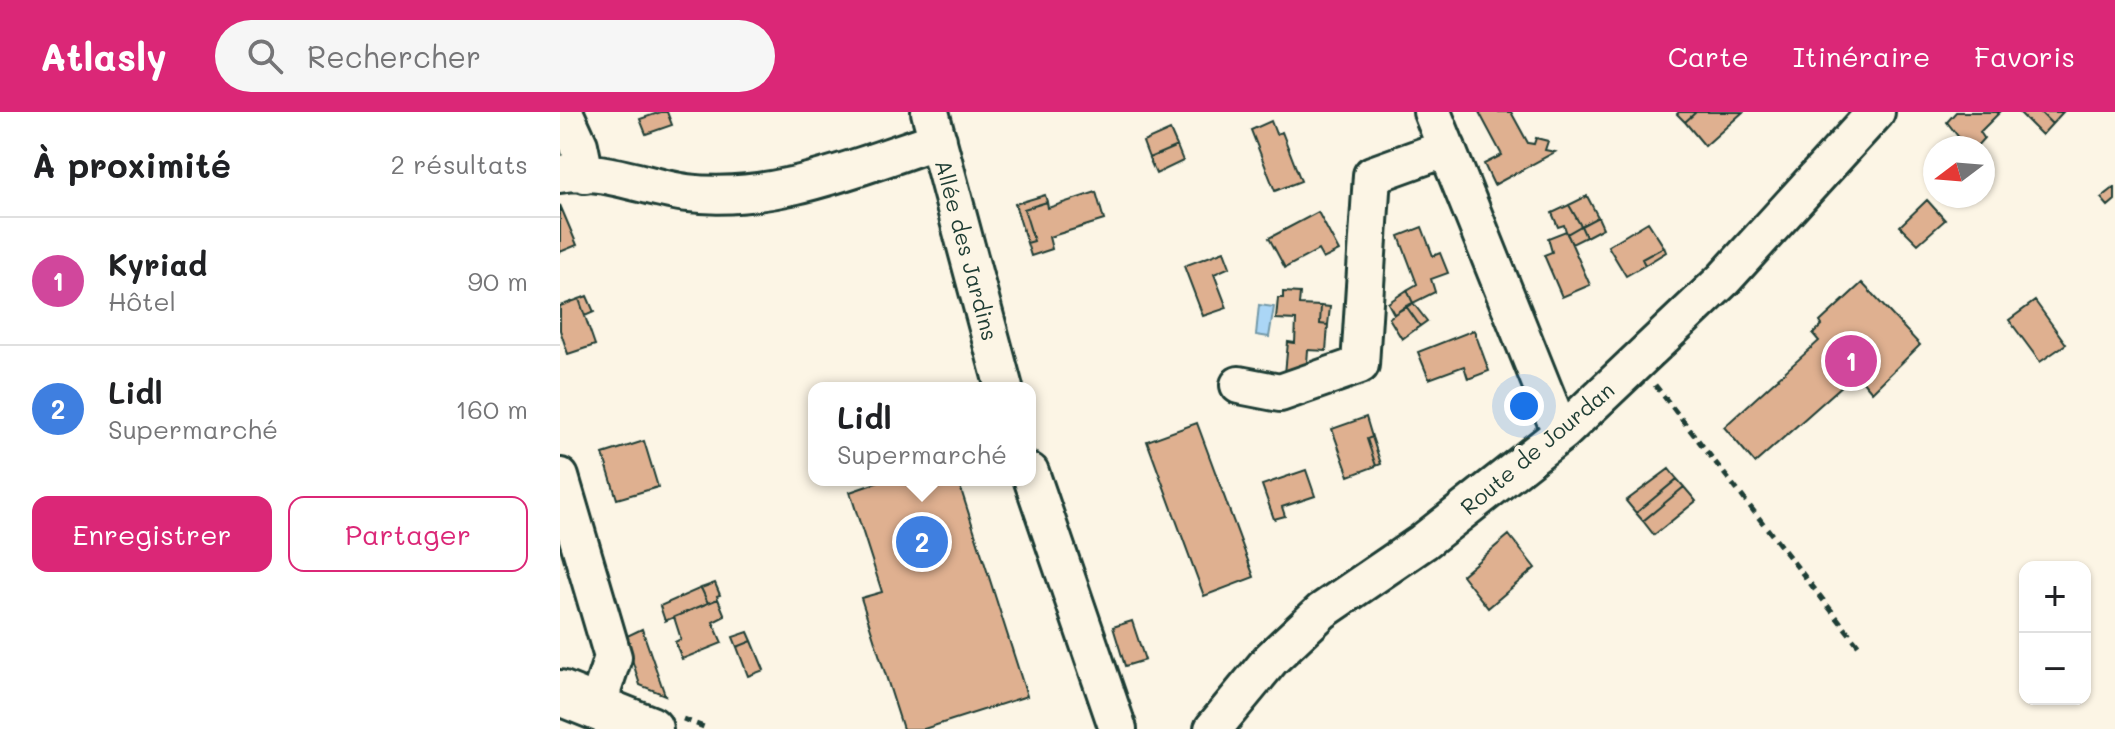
<!DOCTYPE html>
<html lang="fr">
<head>
<meta charset="utf-8">
<style>
  :root { --surface:#fff; --page:#f6f6f6; --text:#202124; --muted:#757577; --line:#e0e0e0; --accent:#db2777 }
  body { margin:0; font-family:Mali,sans-serif; background:var(--page); color:var(--text) }
  .controls { position:absolute; right:24px; bottom:24px; display:grid; overflow:hidden; border-radius:16px; box-shadow:0 2px 6px #0004 }
  .controls button { width:72px; height:72px; display:grid; place-items:center; padding:0; border:0; border-bottom:2px solid var(--line); background:var(--surface); color:var(--text); font:40px sans-serif }
  .compass { position:absolute; left:1363px; top:24px; width:72px; height:72px; border-radius:50%; background:var(--surface); box-shadow:0 2px 6px #0004; rotate:254deg }
  .you { position:absolute; left:964px; top:294px; width:28px; height:28px; margin:-20px; border:6px solid #fff; border-radius:50%; background:#1a73e8; box-shadow:0 0 0 12px #1a73e833 }
  .badge { display:grid; place-items:center; width:52px; height:52px; border-radius:50%; background:var(--accent); color:#fff; font-size:26px; font-weight:700 }
  .pin { position:absolute; translate:-50% -50%; border:4px solid #fff; box-shadow:0 2px 8px #0006 }
  .popup { position:absolute; left:248px; top:270px; width:228px; height:104px; box-sizing:border-box; display:grid; place-content:center; border-radius:16px; background:var(--surface); filter:drop-shadow(0 2px 6px #0005); font-size:26px; white-space:nowrap; color:var(--muted) }
  .popup b { font-size:30px; color:var(--text) }
  .popup::after { content:''; position:absolute; left:50%; top:100%; margin-left:-16px; border:16px solid transparent; border-top-color:var(--surface) }
  .list { margin:0; padding:0; list-style:none }
  h2 { display:flex; justify-content:space-between; align-items:center; height:104px; margin:0; padding:0 32px; font-size:34px }
  h2 small { font-size:26px; font-weight:400; color:var(--muted) }
  .list li { display:grid; grid-template-columns:52px 1fr auto; gap:24px; align-items:center; box-sizing:border-box; height:128px; padding:0 32px; border-top:2px solid var(--line) }
  .list b { display:block; font-size:30px; white-space:nowrap }
  .list p { margin:0; font-size:26px; white-space:nowrap; color:var(--muted) }
  .list em { font-size:26px; font-style:normal; color:var(--muted) }
  .actions { display:flex; gap:16px; padding:24px 32px }
  .actions a { flex:1; padding:18px 0; border:2px solid var(--accent); border-radius:16px; text-align:center; font-size:28px; color:var(--accent) }
  .actions .main { background:var(--accent); color:#fff }
  .icon { flex:none; width:44px; height:44px; fill:none; stroke:currentColor; stroke-width:2; stroke-linecap:round; stroke-linejoin:round }
  .map { position:relative; flex:none; width:1555px; height:617px; overflow:hidden }
  header { display:flex; align-items:center; gap:48px; box-sizing:border-box; height:112px; padding:0 40px; background:var(--accent); color:#fff }
  header strong { font-size:38px }
  nav { display:flex; gap:44px; margin-inline-start:auto; font-size:28px }
  .search { width:560px; height:72px; background:var(--page); display:flex; align-items:center; gap:20px; box-sizing:border-box; padding:0 28px; border-radius:44px; color:var(--muted); font-size:30px }
  main { display:flex }
  aside { flex:1; background:var(--surface) }
  .map>svg:first-child { display:block }
  .water { fill:#abd6f6; stroke:#7399a8; stroke-width:2 }
  .building { fill:#dfb090; stroke:#1f3d34; stroke-width:2 }
  .lines { fill:none; stroke-linecap:round; stroke-linejoin:round }
  .minor-casing { stroke:#1f3d34; stroke-width:42 }
  .major-casing { stroke:#1f3d34; stroke-width:50 }
  .path { stroke:#1f3d34; stroke-width:5; stroke-dasharray:8 6; stroke-linecap:butt }
  .minor { stroke:#fcf5e5; stroke-width:36 }
  .major { stroke:#fcf5e5; stroke-width:44 }
  .labels { text-anchor:middle; dominant-baseline:central; stroke-width:8; stroke-linejoin:round; paint-order:stroke }
  .street-label { font-size:22px; fill:#1f3d34; stroke:#fcf5e5 }
</style>
</head>
<body>
<header>
<strong>Atlasly</strong>
<div class="search"><svg class="icon" aria-label="search" viewBox="0 0 24 24"><circle cx="10" cy="10" r="6"/><path d="M15 15l6 6"/></svg>Rechercher</div>
<nav><a>Carte</a><a>Itinéraire</a><a>Favoris</a></nav>
</header>
<main>
<aside>
<h2>À proximité<small>2 résultats</small></h2>
<ul class="list">
<li><span class="badge" style="background:#d1479c">1</span><div><b>Kyriad</b><p>Hôtel</p></div><em>90 m</em></li>
<li><span class="badge" style="background:#3f7fe0">2</span><div><b>Lidl</b><p>Supermarché</p></div><em>160 m</em></li>
</ul>
<div class="actions"><a class="main">Enregistrer</a><a>Partager</a></div>
</aside>
<div class="map">
<svg width="1555" height="617" viewBox="0 0 1555 617">
  <rect width="100%" height="100%" fill="#fcf5e5"/>
  <filter id="ink" filterUnits="userSpaceOnUse"><feTurbulence type="fractalNoise" baseFrequency=".0125" numOctaves="2"/><feDisplacementMap in="SourceGraphic" scale="16" xChannelSelector="R" yChannelSelector="G"/><feConvolveMatrix kernelMatrix="1 2 1 2 8 2 1 2 1" color-interpolation-filters="sRGB"/></filter>
  <g filter="url(#ink)">
    <path class="water" d="M699 193 714 195 709 225 696 223Z"/>
    <path class="building" d="M101 0H107L112 13 86 22 80 7Z
      M919 0H951L968 31 974 32 976 26 988 29 985 38 995 40 934 73 924 52 942 43Z
      M1119 0H1136L1125 10 1117 2Z
      M1136 0H1183L1145 34 1125 10Z
      M1396 0H1440L1420 20 1424 26 1415 36H1407L1387 10Z
      M1459 0H1480L1492 12 1482 23Z
      M1480 0H1503L1492 12Z
      M711 9 716 22 722 20 741 69 715 79 691 18Z
      M610 18 617 34 589 46 583 30Z
      M617 34 623 49 596 62 589 46Z
      M1555 75V88L1548 94 1541 86Z
      M536 80 544 108 489 125 492 137 471 144 467 131 474 129 464 97 487 90 488 96Z
      M485 83 487 90 464 97 474 129 467 131 455 92Z
      M1027 84 1038 105 1021 114 1009 93Z
      M1367 88 1385 108 1358 132 1340 114Z
      M0 93 17 133 0 140Z
      M1009 93 1021 114 1007 122 1004 113 998 115 992 101Z
      M758 100 779 139 763 147 758 138 725 156 709 126Z
      M1038 105 1043 116 1026 125 1021 114Z
      M1088 110 1104 135 1082 147 1085 153 1066 164 1048 134Z
      M1021 114 1026 125 1012 132 1007 122Z
      M862 115 873 144 880 141 888 161 871 167 875 180 853 191 847 178 857 172 839 124Z
      M1006 119 1030 173 1002 185 984 143 992 140 988 126Z
      M1104 135 1106 140 1085 153 1082 147Z
      M664 139 670 155 654 162 667 196 643 204 624 154Z
      M1302 171 1360 233 1312 280 1302 268 1299 271 1293 264 1195 351 1164 315 1259 229 1253 222 1262 213 1260 210Z
      M847 178 853 191 834 202 828 191Z
      M723 180 740 181 739 193 761 194 760 212 768 213 766 239 748 238 746 264 725 262 728 230 735 231 736 208 716 207 718 186H723Z
      M27 184 34 200 25 204 19 187Z
      M19 187 35 233 8 242 0 218V194Z
      M1475 189 1506 232 1480 250 1449 208Z
      M853 191 867 209 860 214 846 194Z
      M761 194 770 195 768 213 760 212Z
      M846 194 860 214 842 227 829 206Z
      M914 218 929 259 908 267 904 254 869 267 858 240Z
      M806 305 812 325 807 327 816 354 789 364 772 317Z
      M637 311 694 465 644 484 587 329Z
      M812 325 821 352 816 354 807 327Z
      M84 329 98 375 57 387 43 342Z
      M1109 357 1117 367 1076 401 1066 389Z
      M746 358 755 384 722 395 725 404 714 407 702 373Z
      M1117 367 1124 375 1083 409 1076 401Z
      M325 368H398L467 584 364 617H343L301 486 322 480 290 380Z
      M1124 375 1136 389 1094 423 1083 409Z
      M949 423 975 456 928 496 902 463Z
      M155 471 160 483 157 484 158 487 148 491 141 476Z
      M141 476 148 491 105 509 100 494Z
      M158 487 165 504 153 510 162 531 122 547 115 530 121 527 114 505Z
      M572 509 585 548 565 554 553 515Z
      M82 517 105 583 80 573 65 525Z
      M188 520 192 529 177 535 173 525Z
      M192 529 204 558 188 564 177 535Z"/>
    <g class="lines">
      <defs>
        <path id="minor" d="M4 0 19 33 25 62
          M370 0 444 276
          M872 0 994 304 1004 319
          M0 62C38 54 88 76 127 81 215 91 296 55 378 28
          M679 273 720 281 800 253 812 63 887 36
          M470 360 558 617
          M0 365 53 545 37 594
          M653 617 711 547 762 499 863 430 1004 319 1164 167 1316 0"/>
        <path id="major" d="M0 581 90 617"/>
      </defs>
      <use href="#minor" class="minor-casing"/>
      <use href="#major" class="major-casing"/>
      <path class="path" d="M1095 273 1299 534
        M123 607 149 617"/>
      <use href="#minor" class="minor"/>
      <use href="#major" class="major"/>
    </g>
  </g>
  <g class="labels">
    <g class="street-label">
      <text transform="translate(407 138) rotate(75)">Allée des Jardins</text>
      <text transform="translate(977 336) rotate(-40)">Route de Jourdan</text>
    </g>
  </g>
</svg>
<div class="controls">
<button>+</button>
<button>−</button>
</div>
<svg class="compass" viewBox="-18 -18 36 36"><path d="M0-13l5 13h-10z" fill="#e53935"/><path d="M0 13l5-13h-10z" fill="#757577"/></svg>
<div class="you"></div>
<div class="pin badge" style="left:1291px;top:249px;background:#d1479c">1</div>
<div class="pin badge" style="left:362px;top:430px;background:#3f7fe0">2</div>
<div class="popup"><b>Lidl</b>Supermarché</div>
</div>
</main>
</body>
</html>
